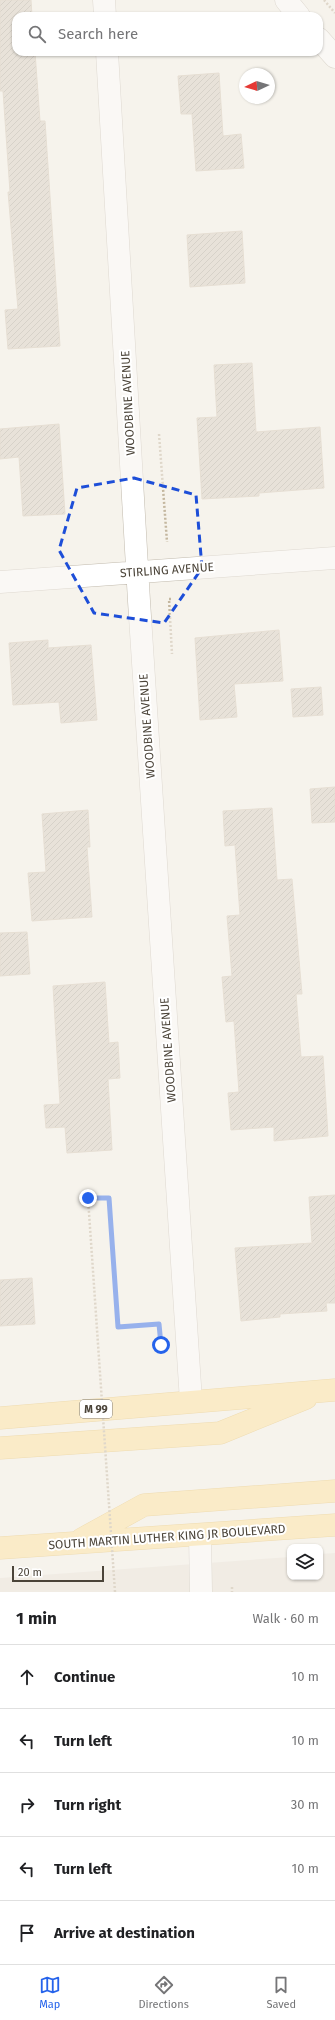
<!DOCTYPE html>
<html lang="en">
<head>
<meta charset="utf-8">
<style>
  :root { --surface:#fff; --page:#f2f2f2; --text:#202124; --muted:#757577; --line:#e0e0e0; --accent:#2563eb }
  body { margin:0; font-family:"Fira Sans",sans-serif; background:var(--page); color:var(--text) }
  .controls { position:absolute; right:12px; bottom:12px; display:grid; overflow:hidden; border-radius:8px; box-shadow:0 1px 3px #0004 }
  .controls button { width:36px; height:36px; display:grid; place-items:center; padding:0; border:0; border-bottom:1px solid var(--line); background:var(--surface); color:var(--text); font:20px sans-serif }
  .compass { position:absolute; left:239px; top:68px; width:36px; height:36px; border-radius:50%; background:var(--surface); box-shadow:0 1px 3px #0004; rotate:266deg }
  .scale { position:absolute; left:12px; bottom:10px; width:92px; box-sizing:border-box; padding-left:4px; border:2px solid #4b4439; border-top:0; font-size:11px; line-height:14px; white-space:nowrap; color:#4b4439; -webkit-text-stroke:3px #fff; paint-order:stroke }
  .stop { position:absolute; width:12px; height:12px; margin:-9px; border:3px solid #2563eb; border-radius:50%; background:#fff }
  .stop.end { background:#2563eb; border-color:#fff; box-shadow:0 1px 4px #0008 }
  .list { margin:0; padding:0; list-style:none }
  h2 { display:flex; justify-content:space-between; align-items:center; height:52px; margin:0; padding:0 16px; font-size:17px }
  h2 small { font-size:13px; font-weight:400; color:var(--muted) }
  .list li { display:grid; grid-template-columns:26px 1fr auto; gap:12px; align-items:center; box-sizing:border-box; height:64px; padding:0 16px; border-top:1px solid var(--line) }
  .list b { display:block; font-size:15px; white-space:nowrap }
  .list em { font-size:13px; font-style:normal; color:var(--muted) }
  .icon { flex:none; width:22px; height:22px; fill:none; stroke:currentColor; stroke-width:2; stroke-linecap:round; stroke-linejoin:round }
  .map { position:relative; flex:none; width:335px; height:1592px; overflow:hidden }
  .search { position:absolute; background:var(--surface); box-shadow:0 1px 3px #0004; left:12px; right:12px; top:12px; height:44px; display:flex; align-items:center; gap:10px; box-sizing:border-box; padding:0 14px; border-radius:12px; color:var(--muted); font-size:15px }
  .sheet { height:372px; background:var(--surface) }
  nav { display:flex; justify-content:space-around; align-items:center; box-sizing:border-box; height:56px; border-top:1px solid var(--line); background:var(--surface); font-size:11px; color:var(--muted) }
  nav a { display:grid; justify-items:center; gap:2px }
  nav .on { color:var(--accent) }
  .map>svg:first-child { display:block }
  .residential { fill:#eae5da }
  .building { fill:url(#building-hatch); stroke:#d3c7b4 }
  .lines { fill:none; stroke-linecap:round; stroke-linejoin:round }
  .minor-casing { stroke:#c2bbae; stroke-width:23 }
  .primary-casing { stroke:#e6c16a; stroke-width:23 }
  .path { stroke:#c4b79f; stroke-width:2.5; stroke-dasharray:2 2; stroke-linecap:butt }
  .minor { stroke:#fff; stroke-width:22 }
  .primary { stroke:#ffe39c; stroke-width:22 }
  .path-bridge { stroke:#c4b79f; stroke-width:2.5; stroke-dasharray:2 2; stroke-linecap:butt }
  .route { stroke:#2563eb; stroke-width:5 }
  .marked { fill:none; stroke:#1d4ed8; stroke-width:3; stroke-dasharray:8 5; stroke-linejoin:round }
  .labels { text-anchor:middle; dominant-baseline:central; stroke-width:4; stroke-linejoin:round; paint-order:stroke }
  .shield { fill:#fff; stroke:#817c74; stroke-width:1 }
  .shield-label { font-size:11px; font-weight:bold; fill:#4b4439 }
  .street-label { font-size:12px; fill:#4b4439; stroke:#fff }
</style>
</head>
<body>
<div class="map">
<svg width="335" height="1592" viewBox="0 0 335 1592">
  <defs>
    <pattern id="building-hatch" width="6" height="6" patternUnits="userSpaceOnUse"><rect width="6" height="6" fill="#d8cfc1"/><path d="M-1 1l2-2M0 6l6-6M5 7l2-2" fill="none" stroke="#b1aa9e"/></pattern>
  </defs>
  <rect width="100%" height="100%" fill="#f6f3ec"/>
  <path class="residential" d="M335 1553V1592H0V1578L290 1557V1577H320V1554Z"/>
  <path class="building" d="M0 0H31L32 16H16V52H35L40 121H45L60 346 8 349 5 310 18 309 8 192H10L3 91H0Z
    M219 73 223 136 241 134 244 168 196 171 192 114H181L178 76Z
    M242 231 245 283 190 287 187 235Z
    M252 363 256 432 320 427 324 488 259 493V496L202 499 197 418 217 417 214 365Z
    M59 424 65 514 23 516 19 457 0 459V429Z
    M279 630 283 681 234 684 237 717 200 720 195 638Z
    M48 640V648L91 645 97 720 61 723 59 702 13 705 9 643Z
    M321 687 323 715 293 717 291 689Z
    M335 787V822L312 823 310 789Z
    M272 808 277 880 292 879 302 994H296L301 1057 323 1056 328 1136 274 1141V1127L231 1130 228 1093 239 1092 234 1021 226 1022 222 977 232 976 227 916 240 915 235 845 225 846 223 811Z
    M88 810 90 847H87L92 917 32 921 28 873 46 872 42 814Z
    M27 932 30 974 0 976V933Z
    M105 982 109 1043 118 1042 120 1078 108 1079 112 1150 67 1153 65 1127 46 1128 44 1105 60 1104 53 986Z
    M335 1195V1303H326L327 1311 280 1314V1317L241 1321 235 1248 312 1243 309 1197Z
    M32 1278 35 1324 0 1326V1280Z"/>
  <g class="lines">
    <defs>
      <path id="minor" d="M104 0 105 16
        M286 0 299 16
        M319 39 335 57
        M107 52 139 601 191 1401
        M0 582 335 558
        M200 1535 201 1592"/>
      <path id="primary" d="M0 1418 335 1390
        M0 1448 220 1433 306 1398
        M82 1539 144 1505 335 1491
        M0 1548 335 1525"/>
    </defs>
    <use href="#minor" class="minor-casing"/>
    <use href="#primary" class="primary-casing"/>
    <path class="path" d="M324 0 335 13
      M159 434 167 542
      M171 599H169L172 654
      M116 1293 118 1327 159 1324
      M232 1587V1592"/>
    <use href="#minor" class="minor"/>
    <use href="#primary" class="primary"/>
    <path class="path-bridge" d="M115 1592 88 1198H109L116 1293"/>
  </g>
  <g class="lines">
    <path class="route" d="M88 1198H109L118 1327 159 1324 161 1345"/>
  </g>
  <path d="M0 0H335V1592H0ZM134 478 196 495 202 568 164 623 94 613 59 550 77 488Z" fill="#f6f3ec" fill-opacity=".55" fill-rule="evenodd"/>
  <path class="marked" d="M134 478 196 495 202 568 164 623 94 613 59 550 77 488Z"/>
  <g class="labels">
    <rect class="shield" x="80" y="1400" width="32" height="18" rx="3"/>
    <g class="shield-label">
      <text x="96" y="1409">M 99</text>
    </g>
    <g class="street-label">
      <text transform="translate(128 403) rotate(-93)">WOODBINE AVENUE</text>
      <text transform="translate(167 570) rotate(-4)">STIRLING AVENUE</text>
      <text transform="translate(147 726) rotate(-94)">WOODBINE AVENUE</text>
      <text transform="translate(168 1050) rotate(-94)">WOODBINE AVENUE</text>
      <text transform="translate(167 1537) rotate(-4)">SOUTH MARTIN LUTHER KING JR BOULEVARD</text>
    </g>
  </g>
</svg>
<div class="controls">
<button><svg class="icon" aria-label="layers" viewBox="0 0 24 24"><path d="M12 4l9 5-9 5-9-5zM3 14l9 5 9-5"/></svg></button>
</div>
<svg class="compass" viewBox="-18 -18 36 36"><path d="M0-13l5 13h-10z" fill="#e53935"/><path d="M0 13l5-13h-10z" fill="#757577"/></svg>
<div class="scale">20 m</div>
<div class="stop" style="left:161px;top:1345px"></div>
<div class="stop end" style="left:88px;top:1198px"></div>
<div class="search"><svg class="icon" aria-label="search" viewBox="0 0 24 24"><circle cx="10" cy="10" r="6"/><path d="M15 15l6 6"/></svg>Search here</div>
</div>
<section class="sheet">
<h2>1 min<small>Walk · 60 m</small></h2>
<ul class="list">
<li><svg class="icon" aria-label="ahead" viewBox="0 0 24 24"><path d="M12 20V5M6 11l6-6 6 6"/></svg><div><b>Continue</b></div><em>10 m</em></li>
<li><svg class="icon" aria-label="left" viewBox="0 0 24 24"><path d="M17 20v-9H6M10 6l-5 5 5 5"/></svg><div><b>Turn left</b></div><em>10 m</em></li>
<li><svg class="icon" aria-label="right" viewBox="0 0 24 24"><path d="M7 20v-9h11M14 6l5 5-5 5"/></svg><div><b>Turn right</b></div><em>30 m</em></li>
<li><svg class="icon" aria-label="left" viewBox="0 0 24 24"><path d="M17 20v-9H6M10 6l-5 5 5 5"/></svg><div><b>Turn left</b></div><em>10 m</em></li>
<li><svg class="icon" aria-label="arrive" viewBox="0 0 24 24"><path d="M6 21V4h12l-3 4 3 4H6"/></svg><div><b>Arrive at destination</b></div></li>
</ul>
</section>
<nav>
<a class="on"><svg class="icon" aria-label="map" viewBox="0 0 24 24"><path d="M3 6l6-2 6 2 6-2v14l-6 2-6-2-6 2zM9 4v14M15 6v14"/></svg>Map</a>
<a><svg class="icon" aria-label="directions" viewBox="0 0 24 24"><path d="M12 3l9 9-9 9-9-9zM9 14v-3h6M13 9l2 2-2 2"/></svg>Directions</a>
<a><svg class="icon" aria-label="saved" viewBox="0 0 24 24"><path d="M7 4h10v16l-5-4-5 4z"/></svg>Saved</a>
</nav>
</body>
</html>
